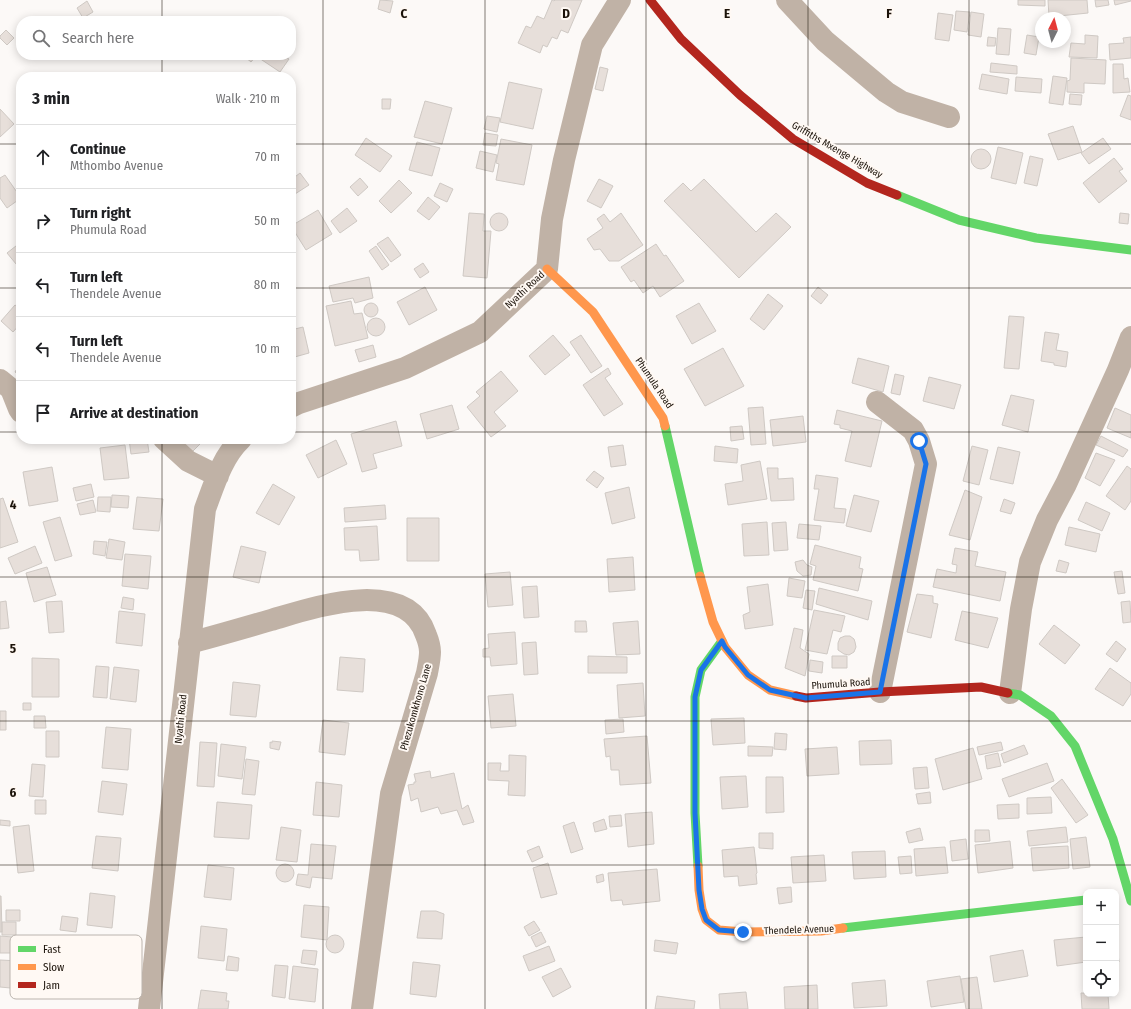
<!DOCTYPE html>
<html lang="en">
<head>
<meta charset="utf-8">
<style>
  :root { --surface:#fff; --page:#f6f6f6; --text:#202124; --muted:#757577; --line:#e0e0e0 }
  body { margin:0; font-family:"Fira Sans Condensed",sans-serif; background:var(--page); color:var(--text) }
  .controls { position:absolute; right:12px; bottom:12px; display:grid; overflow:hidden; border-radius:8px; box-shadow:0 2px 10px #0003 }
  .controls button { width:36px; height:36px; display:grid; place-items:center; padding:0; border:0; border-bottom:1px solid var(--line); background:var(--surface); color:var(--text); font:20px sans-serif }
  .compass { position:absolute; left:1035px; top:12px; width:36px; height:36px; border-radius:50%; background:var(--surface); box-shadow:0 2px 10px #0003; rotate:6deg }
  .stop { position:absolute; width:12px; height:12px; margin:-9px; border:3px solid #1a73e8; border-radius:50%; background:#fff }
  .stop.end { background:#1a73e8; border-color:#fff; box-shadow:0 1px 4px #0008 }
  .list { margin:0; padding:0; list-style:none }
  h2 { display:flex; justify-content:space-between; align-items:center; height:52px; margin:0; padding:0 16px; font-size:17px }
  h2 small { font-size:13px; font-weight:400; color:var(--muted) }
  .list li { display:grid; grid-template-columns:26px 1fr auto; gap:12px; align-items:center; box-sizing:border-box; height:64px; padding:0 16px; border-top:1px solid var(--line) }
  .list b { display:block; font-size:15px; white-space:nowrap }
  .list p { margin:0; font-size:13px; white-space:nowrap; color:var(--muted) }
  .list em { font-size:13px; font-style:normal; color:var(--muted) }
  .icon { flex:none; width:22px; height:22px; fill:none; stroke:currentColor; stroke-width:2; stroke-linecap:round; stroke-linejoin:round }
  .map { position:relative; flex:none; width:1131px; height:1009px; overflow:hidden }
  .search { position:absolute; background:var(--surface); box-shadow:0 2px 10px #0003; left:16px; top:16px; width:280px; height:44px; display:flex; align-items:center; gap:10px; box-sizing:border-box; padding:0 14px; border-radius:16px; color:var(--muted); font-size:15px }
  .panel { position:absolute; background:var(--surface); box-shadow:0 2px 10px #0003; left:16px; top:72px; width:280px; height:372px; border-radius:16px }
  .map>svg:first-child { display:block }
  .building { fill:#e7dfda; stroke:#cfc9c4 }
  .lines { fill:none; stroke-linecap:round; stroke-linejoin:round }
  .street { stroke:#c0b2a6; stroke-width:22 }
  .fast { stroke:#63d668; stroke-width:9 }
  .slow { stroke:#ff974d; stroke-width:9 }
  .jam { stroke:#b3261e; stroke-width:9 }
  .route { stroke:#1a73e8; stroke-width:5 }
  .grid { fill:none; stroke:#1b1209; stroke-width:1; stroke-opacity:0.55 }
  .labels { text-anchor:middle; dominant-baseline:central; stroke-width:4; stroke-linejoin:round; paint-order:stroke }
  .street-label { font-size:10px; fill:#1b1209; stroke:#fff9f4 }
  .key { fill:#fff9f4; stroke:#bbb4ae; stroke-width:1 }
  .key-label { font-size:11px; fill:#1b1209 }
  .grid-label { font-size:13px; text-anchor:middle; font-weight:bold; fill:#1b1209; stroke:#fff9f4; stroke-width:4; stroke-linejoin:round; paint-order:stroke }
</style>
</head>
<body>
<div class="map">
<svg width="1131" height="1009" viewBox="0 0 1131 1009">
  <rect width="100%" height="100%" fill="#fcf9f7"/>
  <path class="building" d="M380 0 393 1 390 13 378 9Z
    M552 0 554 1 555 0H582L568 33 561 30 557 39 552 37 547 47 543 45 540 53 518 43 526 26 531 28 537 16 544 19Z
    M1018 0H1045V6L1018 5Z
    M1048 0H1087L1088 13 1049 17Z
    M1095 0H1108L1109 5 1096 7Z
    M1114 0H1131V1L1115 5Z
    M87 1 93 12 83 18 77 8Z
    M956 11 970 12 967 32 954 30Z
    M971 12 984 14 981 37 968 35Z
    M938 13 953 15 949 41 935 39Z
    M998 28 1011 29 1009 55 996 54Z
    M6 30 14 38 7 45 0 38V36Z
    M1027 35 1039 37 1036 55 1024 53Z
    M1085 35 1098 36 1097 58 1069 57 1071 43 1085 44Z
    M988 37 996 38 995 46H987Z
    M1131 37V58L1110 60 1109 44 1124 43 1123 38Z
    M247 55H255L256 56 251 62 245 57Z
    M257 55H282L289 59 280 72 256 56Z
    M1071 58 1106 60 1105 84 1084 83V93L1067 92V81L1070 80Z
    M991 63 1017 66V74L990 72Z
    M1113 64H1123L1124 79 1128 78 1130 92 1113 93Z
    M600 67 608 69 603 91 595 89Z
    M982 74 1009 79 1007 94 979 89Z
    M1053 76 1067 78 1063 105 1049 103Z
    M1016 77 1042 79 1041 93 1015 91Z
    M509 82 542 89 533 129 500 122Z
    M1070 94 1082 95 1081 105 1069 104Z
    M1128 95 1131 96V120L1120 116Z
    M382 99H391L390 109H382Z
    M425 101 452 108 442 144 414 137Z
    M0 109 14 124 0 137Z
    M487 116 500 118 497 132 484 129Z
    M1073 126 1082 152 1058 160 1048 134Z
    M485 133 498 135 496 146 483 145Z
    M366 138 392 156 380 172 355 155Z
    M1103 138 1111 149 1089 164 1081 153Z
    M501 139 532 145 524 185 496 180 499 164 496 163Z
    M417 142 440 148 432 176 409 170Z
    M998 147 1023 153 1016 184 991 178Z
    M971 159a10 10 0 1 1 20 0a10 10 0 1 1-20 0Z
    M480 151 497 155 493 172 476 168Z
    M1030 156 1043 159 1037 186 1024 183Z
    M1114 158 1123 169 1119 171 1127 181 1099 203 1083 183Z
    M300 173 309 185 295 194 291 189V180Z
    M5 175 21 198 7 208 0 198V178Z
    M360 178 368 187 358 196 350 187Z
    M599 179 613 186 601 208 587 201Z
    M704 179 756 232 776 213 791 227 739 278 664 201 683 183 691 191Z
    M399 180 412 193 391 213 379 201Z
    M440 183 453 189 447 202 434 196Z
    M428 197 440 207 429 220 417 211Z
    M347 208 357 221 340 233 331 221Z
    M318 210 332 234 306 250 291 226Z
    M469 213 484 214 483 231H491L487 278 463 276Z
    M621 213 643 245 619 261H609L600 249 594 250 587 239 603 228 597 219 604 214 610 222Z
    M1120 213 1129 214 1128 224 1119 223Z
    M490 222a9 9 0 1 1 18 0a9 9 0 1 1-18 0Z
    M388 237 401 255 391 262 377 244Z
    M21 242V270L7 253Z
    M656 244 664 256 666 255 684 281 660 297 653 286 643 293 634 280 631 282 621 267Z
    M376 246 389 265 382 270 369 251Z
    M423 263 429 272 420 278 414 269Z
    M369 277 373 298 355 303 353 298 333 302 329 286Z
    M425 287 437 310 409 325 397 302Z
    M818 287 828 295 821 304 811 296Z
    M768 294 783 306 764 330 750 319Z
    M351 301 354 314 362 313 368 338 335 346 326 306Z
    M364 310a7 7 0 1 1 14 0a7 7 0 1 1-14 0Z
    M699 303 716 331 692 344 676 316Z
    M15 305 21 309V323L13 332 1 321Z
    M1009 316 1024 317 1019 369 1004 368Z
    M367 327a9 9 0 1 1 18 0a9 9 0 1 1-18 0Z
    M303 327 309 353 291 358V330Z
    M1045 332 1059 334 1056 350 1068 352 1066 367 1054 365V363L1041 361Z
    M553 335 570 355 545 375 529 356Z
    M581 335 602 366 591 373 570 342Z
    M373 345 376 357 359 362 355 350Z
    M723 348 744 386 705 406 684 369Z
    M858 358 889 366 883 392 852 383Z
    M21 362V376L15 372Z
    M608 368 611 374 605 378 623 404 604 416 583 385Z
    M501 371 518 391 494 412 506 426 491 437 467 407 480 396 476 392Z
    M895 374 904 376 900 395 891 393Z
    M929 377 961 385 954 409 923 401Z
    M1011 395 1034 400 1028 432 1002 425Z
    M452 405 459 429 427 439 420 414Z
    M763 407 766 444 751 445 748 408Z
    M1115 408 1131 415V438L1107 428Z
    M837 410 882 421 871 467 845 461 852 431 840 428V425L834 424Z
    M803 416 806 442 773 446 770 420Z
    M396 421 402 446 373 454 377 468 362 472 351 434Z
    M742 426 744 439 731 441 730 427Z
    M1101 436 1128 450 1123 457 1096 445Z
    M129 439H147L149 452 131 454Z
    M185 439H202L204 440 192 452 182 442Z
    M336 440 347 464 318 478 306 455Z
    M125 445 129 478 104 480 100 448Z
    M623 445 626 465 611 467 608 447Z
    M715 446 738 449 737 463 714 461Z
    M972 446 988 450 979 485 963 481Z
    M998 447 1020 452 1013 484 990 479Z
    M1096 453 1115 460 1100 486 1085 478Z
    M760 461 767 499 728 505 725 484 743 481 741 465Z
    M1127 466 1131 469V501L1125 510 1106 496Z
    M52 467 58 501 29 506 23 472Z
    M767 468H778V479L793 478 794 500 771 501Z
    M594 471 604 478 597 488 586 480Z
    M816 475 838 478 834 508 846 509 844 523 814 520 819 489H814Z
    M91 484 94 497 76 501 73 488Z
    M273 484 295 497 279 525 256 513Z
    M629 487 635 518 612 524 605 493Z
    M965 490 982 497 970 540 949 535Z
    M112 495 129 496 128 508 111 507Z
    M854 495 879 501 871 532 846 526Z
    M98 497H111L110 512 97 511Z
    M137 497 163 499 159 531 133 529Z
    M3 498 18 542 0 548V499Z
    M1004 499 1015 503 1011 514 1000 511Z
    M93 500 96 512 80 515 77 504Z
    M1086 502 1110 513 1102 531 1078 520Z
    M385 505 386 519 345 522 344 508Z
    M60 517 72 556 55 561 43 522Z
    M407 518H439V561H407Z
    M767 522 769 555 744 556 742 524Z
    M786 522 788 550 774 551 772 523Z
    M799 524 821 526 819 540 797 538Z
    M377 526 379 560 360 561 359 550H345L344 528Z
    M1069 527 1100 534 1096 552 1065 545Z
    M109 539 125 542 122 560 106 558Z
    M94 541 107 542 105 556 93 554Z
    M815 545 861 557 859 568 863 569 858 591 813 580 816 566 810 564Z
    M35 546 42 563 15 574 8 558Z
    M241 546 266 552 259 583 233 577Z
    M955 548 978 552 975 566 1006 572 1000 601 933 587 937 569 956 573 957 565 952 564Z
    M125 554 151 556 148 589 122 586Z
    M633 557 635 590 609 592 607 559Z
    M803 560 807 565 812 567 811 575 803 576 797 571 795 562Z
    M1059 560 1069 563 1066 573 1056 571Z
    M47 567 56 595 34 602 26 573Z
    M1122 571 1125 593 1118 594 1114 572Z
    M510 572 513 605 488 607 485 574Z
    M789 578 805 581 802 598 787 596Z
    M768 584 773 625 745 629 743 615 750 612 747 587Z
    M537 586 539 617 524 618 522 587Z
    M819 588 872 601 868 620 816 604Z
    M806 590 815 591 812 610 803 608Z
    M917 594 933 596V603L938 604 931 638 907 632Z
    M123 597 134 599 133 610 121 608Z
    M6 601 9 628 0 629V602Z
    M62 601 64 632 49 633 46 602Z
    M1130 601 1131 622 1123 623 1121 602Z
    M814 610 845 616 841 632 833 630 827 654 805 650Z
    M119 611 145 614 142 646 116 643Z
    M962 611 998 618 988 648 955 640Z
    M575 621H586L587 632H575Z
    M638 621 640 654 616 655 613 623Z
    M1054 625 1080 645 1065 664 1039 644Z
    M794 628 803 630 800 648 809 654 805 676 785 668Z
    M515 632 517 664 491 666 490 657H483V649L489 648 488 634Z
    M845 636H850L854 639 855 642 856 647 854 652 849 655 844 654 838 650V643L840 638Z
    M1116 641 1126 649 1117 662 1106 654Z
    M536 642 538 674 524 675 522 643Z
    M588 656 627 657V673H588Z
    M832 656H847V668H832Z
    M340 657 365 659 363 692 337 690Z
    M32 658 59 659V697H32Z
    M810 660 823 662 822 673 809 671Z
    M96 666 109 667 107 698 93 697Z
    M114 667 139 670 136 702 110 699Z
    M1110 668 1131 683V694L1123 706 1095 689Z
    M233 682 260 685 256 717 230 715Z
    M643 683 645 716 619 718 617 685Z
    M513 694 516 726 491 728 488 696Z
    M23 703H31V710H23Z
    M0 711H6V730H0Z
    M34 716H45L46 728H34Z
    M744 718 745 743 713 745 711 719Z
    M623 719 624 732 606 734 605 720Z
    M323 720 349 723 345 755 319 752Z
    M106 727 131 729 128 770 102 768Z
    M46 731H59V757H46Z
    M775 733 787 734 786 750 774 749Z
    M647 736 651 783 620 785 619 770H611L610 756 606 757 604 739Z
    M891 740 892 764 860 765 859 741Z
    M272 741 281 742 279 750 270 748V742L272 743Z
    M200 742 217 743 214 787 197 786Z
    M1001 742 1003 750 979 755 977 747Z
    M221 744 246 747 242 779 218 776Z
    M1024 745 1028 754 1004 763 1001 754Z
    M748 746 773 747 772 756H748Z
    M837 747 839 774 807 776 805 749Z
    M973 748 982 779 943 790 935 759Z
    M998 753 1001 766 987 769 985 756Z
    M509 755 526 756 525 796 508 795 509 781 488 780V763H501L500 771H509Z
    M246 759 259 761 255 795 242 794Z
    M1047 763 1054 781 1009 797 1002 779Z
    M32 764 45 765 43 797 29 796Z
    M927 767 929 788 915 789 913 768Z
    M430 771 431 778 454 773 462 809 468 805 474 822 463 825 457 810 441 814 438 807 421 812 418 798 411 801 408 785 414 784V782H416L414 774Z
    M746 776 748 807 722 809 720 777Z
    M766 777H783L784 812 766 813Z
    M1062 779 1088 815 1076 823 1051 788Z
    M102 781 127 784 123 815 98 812Z
    M316 782 342 785 339 817 313 815Z
    M930 792 931 803 918 804 916 794Z
    M1051 797 1052 813 1027 814V798Z
    M35 800H46V814H35Z
    M217 802 252 805 249 839 214 837Z
    M1019 804V818L998 819 997 805Z
    M652 812 654 844 628 847 625 814Z
    M621 815 622 826 610 827 609 816Z
    M604 819 607 829 595 832 593 823Z
    M0 820 10 821V826L0 825Z
    M574 822 583 849 571 853 563 826Z
    M29 825 34 871 18 873 13 827Z
    M281 827 301 830 297 862 276 860Z
    M1066 827 1068 842 1029 846 1027 831Z
    M920 828 923 840 909 843 906 832Z
    M975 830H989L990 841 975 842Z
    M759 833H773V849L759 848Z
    M96 836 121 838 118 871 92 868Z
    M1086 837 1090 867 1073 869 1070 839Z
    M966 839 968 859 952 861 950 841Z
    M1010 841 1013 868 978 873 975 845Z
    M311 844 336 846 332 879 312 877 310 888 296 885 298 874 308 875Z
    M539 846 543 857 532 862 527 851Z
    M1068 846 1069 868 1033 871 1031 848Z
    M754 847 757 873 756 874 757 884 739 886 738 876 724 877 722 850Z
    M945 847 948 873 916 876 914 849Z
    M885 851 886 877 854 879 852 852Z
    M824 855 826 881 793 883 791 857Z
    M911 856 912 873 900 874 898 857Z
    M548 863 557 894 541 898 533 868Z
    M276 873a9 9 0 1 1 18 0a9 9 0 1 1-18 0Z
    M208 865 234 868 231 900 204 897Z
    M657 869 660 901 623 905 622 900 611 901 608 873Z
    M603 874 604 881 597 883 596 876Z
    M791 887 792 902 779 904 777 888Z
    M90 893 115 896 112 928 87 925Z
    M0 896H1L2 932H0Z
    M304 905 329 907 327 940 301 937Z
    M6 910H20V921H6Z
    M421 911H436L444 914 442 939 417 938Z
    M62 916 78 918 76 932 60 930Z
    M534 921 540 930 529 936 524 927Z
    M2 922H16V935H2Z
    M201 926 227 929 224 961 198 958Z
    M541 932 546 942 536 947 531 937Z
    M326 944a9 9 0 1 1 18 0a9 9 0 1 1-18 0Z
    M0 936 13 937 12 953H0Z
    M1086 937V962L1057 966 1054 940Z
    M1116 938 1119 962H1116Z
    M655 940 678 943 676 954 654 951Z
    M549 946 555 961 529 971 523 956Z
    M303 950 317 951 315 965 301 963Z
    M1023 950 1028 976 994 982 990 956Z
    M228 956 239 958 238 971 226 970Z
    M0 960 20 961 19 975H22L21 989 0 987Z
    M413 962 440 965 436 997 410 994Z
    M275 965 288 966 285 998 272 996Z
    M293 966 318 969 315 1002 289 999Z
    M561 968 571 987 553 997 542 977Z
    M960 976 964 1002 931 1007 927 981Z
    M977 977 982 1009H966L961 979Z
    M885 980 887 1006 854 1008 852 983Z
    M817 985 818 1009H785L784 987Z
    M201 990 227 993 226 1001H229L228 1009H198Z
    M746 992 748 1009H720L719 994Z
    M1081 993 1108 994 1109 1009H1082Z
    M657 996 695 1001 694 1009H655Z"/>
  <g class="lines">
    <path class="street" d="M787 0 825 41 886 92 902 102 949 117
      M0 380 11 389 19 409 21 412
      M877 402 913 430 919 441 926 464 880 692
      M291 407 299 403 405 368 480 332 547 269 552 219 564 160 592 45 620 0
      M164 439 188 461 218 476
      M189 643C216 636 243 628 271 620 312 608 406 575 426 635 428 640 430 646 430 652 430 659 428 667 427 673L391 794 362 1009
      M1010 693 1021 609 1030 562 1047 520 1066 484 1118 370 1131 337
      M149 1009 205 509C214 485 222 457 241 439"/>
    <path class="fast" d="M897 195 959 220 1036 238 1131 250
      M665 426 700 576
      M1008 693 1020 695 1051 716 1075 746 1113 839 1131 901
      M698 866 695 813V697L701 670 722 641
      M843 928 1086 900"/>
    <path class="slow" d="M547 269 593 312 663 418 665 426
      M700 576 713 622 725 647 748 675 770 690 796 696
      M698 866 699 890 702 909 706 920 719 930 743 932 821 931 843 928"/>
    <path class="jam" d="M650 0 681 39 740 95 793 139 867 183 897 195
      M796 696 806 698 880 692 981 687 1008 693"/>
  </g>
  <g class="lines">
    <path class="route" d="M743 932 719 930 706 920 702 909 699 890 695 813V697L701 670 722 641 725 647 748 675 770 690 806 698 880 692 926 464 919 441"/>
  </g>
  <path class="grid" d="M162 0V21M323 0V1009M485 0V1009M646 0V1009M808 0V1009M969 0V1009M162 55V77M0 144H21M291 144H1131M0 288H21M291 288H1131M0 432H21M291 432H1131M162 439V1009M0 577H1131M0 721H1131M0 865H1131"/>
  <g class="labels">
    <g class="street-label">
      <text transform="translate(837 150) rotate(30)">Griffiths Mxenge Highway</text>
      <text transform="translate(525 290) rotate(-43)">Nyathi Road</text>
      <text transform="translate(654 383) rotate(56)">Phumula Road</text>
      <text transform="translate(841 684) rotate(-4)">Phumula Road</text>
      <text transform="translate(416 707) rotate(-74)">Phezukomkhono Lane</text>
      <text transform="translate(181 719) rotate(-84)">Nyathi Road</text>
      <text transform="translate(799 930) rotate(-2)">Thendele Avenue</text>
    </g>
  </g>
  <rect x="10" y="935" width="132" height="64" rx="6" class="key"/>
  <rect x="18" y="946" width="18" height="6" fill="#63d668"/>
  <rect x="18" y="964" width="18" height="6" fill="#ff974d"/>
  <rect x="18" y="982" width="18" height="6" fill="#b3261e"/>
  <g class="key-label">
    <text x="43" y="953">Fast</text>
    <text x="43" y="971">Slow</text>
    <text x="43" y="989">Jam</text>
  </g>
  <g class="grid-label">
    <text x="404" y="18">C</text>
    <text x="566" y="18">D</text>
    <text x="727" y="18">E</text>
    <text x="889" y="18">F</text>
    <text x="13" y="509">4</text>
    <text x="13" y="653">5</text>
    <text x="13" y="797">6</text>
  </g>
</svg>
<div class="controls">
<button>+</button>
<button>−</button>
<button><svg class="icon" aria-label="locate" viewBox="0 0 24 24"><circle cx="12" cy="12" r="6"/><path d="M12 2v4M12 18v4M2 12h4M18 12h4"/></svg></button>
</div>
<svg class="compass" viewBox="-18 -18 36 36"><path d="M0-13l5 13h-10z" fill="#e53935"/><path d="M0 13l5-13h-10z" fill="#757577"/></svg>
<div class="stop" style="left:919px;top:441px"></div>
<div class="stop end" style="left:743px;top:932px"></div>
<div class="search"><svg class="icon" aria-label="search" viewBox="0 0 24 24"><circle cx="10" cy="10" r="6"/><path d="M15 15l6 6"/></svg>Search here</div>
<section class="panel">
<h2>3 min<small>Walk · 210 m</small></h2>
<ul class="list">
<li><svg class="icon" aria-label="ahead" viewBox="0 0 24 24"><path d="M12 20V5M6 11l6-6 6 6"/></svg><div><b>Continue</b><p>Mthombo Avenue</p></div><em>70 m</em></li>
<li><svg class="icon" aria-label="right" viewBox="0 0 24 24"><path d="M7 20v-9h11M14 6l5 5-5 5"/></svg><div><b>Turn right</b><p>Phumula Road</p></div><em>50 m</em></li>
<li><svg class="icon" aria-label="left" viewBox="0 0 24 24"><path d="M17 20v-9H6M10 6l-5 5 5 5"/></svg><div><b>Turn left</b><p>Thendele Avenue</p></div><em>80 m</em></li>
<li><svg class="icon" aria-label="left" viewBox="0 0 24 24"><path d="M17 20v-9H6M10 6l-5 5 5 5"/></svg><div><b>Turn left</b><p>Thendele Avenue</p></div><em>10 m</em></li>
<li><svg class="icon" aria-label="arrive" viewBox="0 0 24 24"><path d="M6 21V4h12l-3 4 3 4H6"/></svg><div><b>Arrive at destination</b></div></li>
</ul>
</section>
</div>
</body>
</html>
